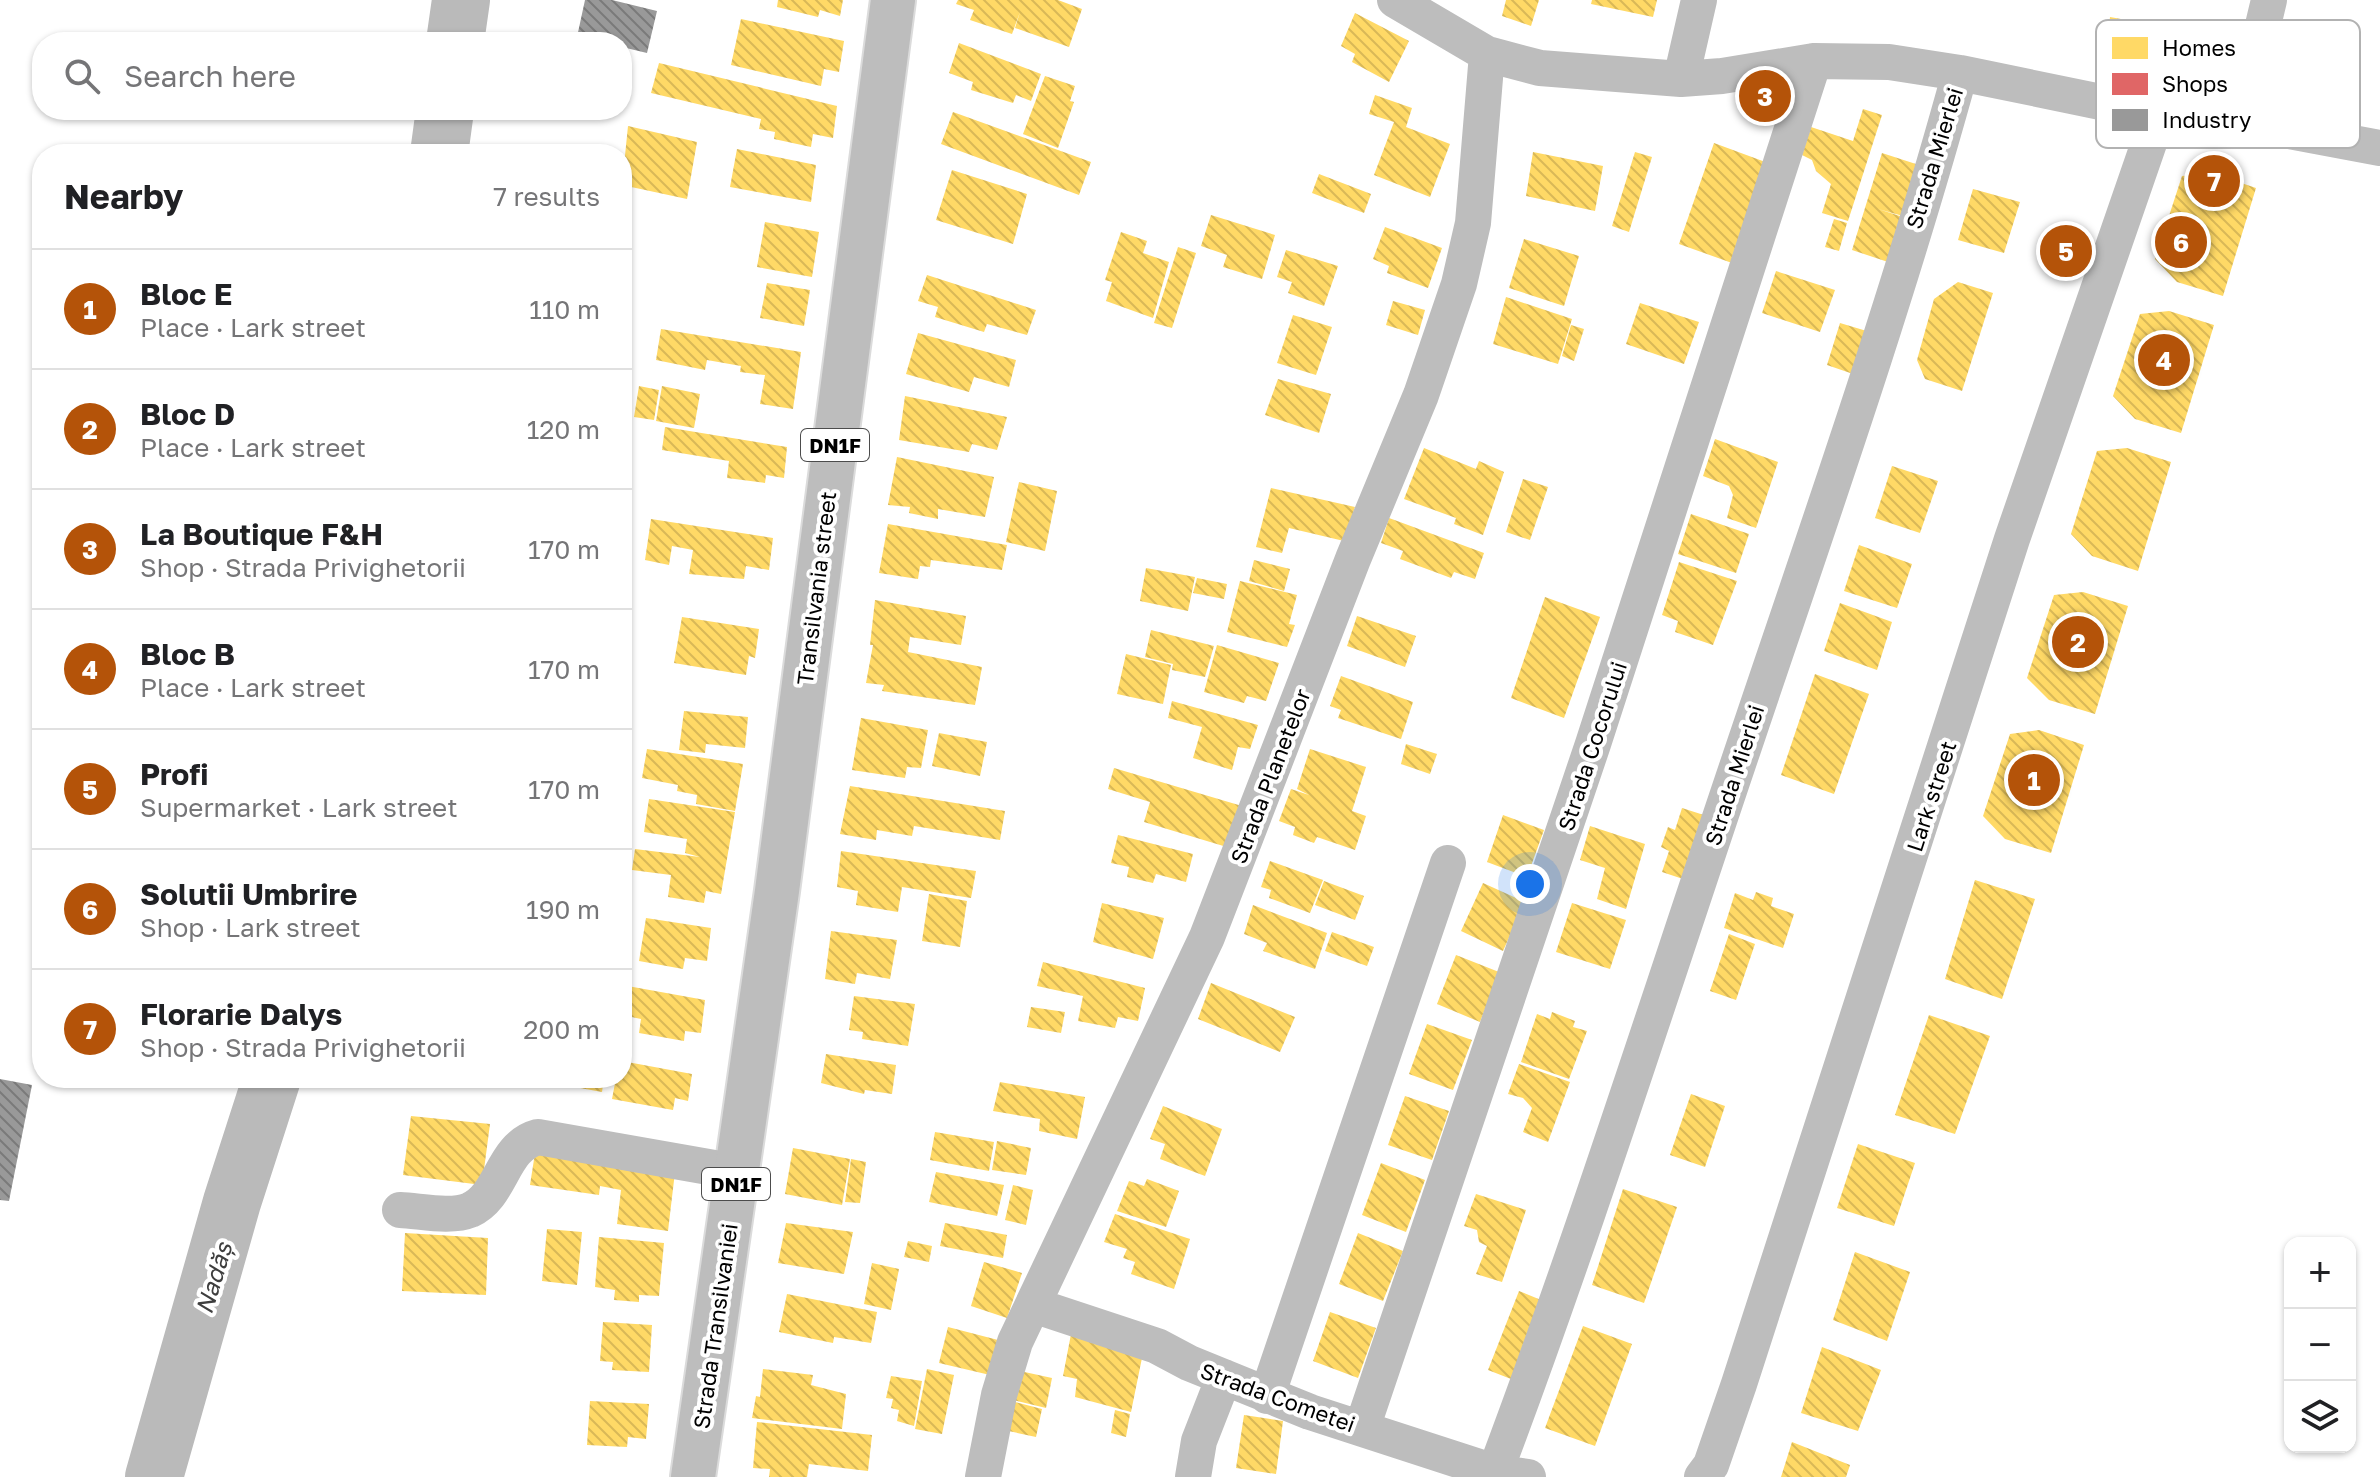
<!DOCTYPE html>
<html lang="en">
<head>
<meta charset="utf-8">
<style>
  :root { --surface:#fff; --page:#f6f6f6; --text:#202124; --muted:#757577; --line:#e0e0e0; --accent:#b45309 }
  body { margin:0; font-family:"Golos Text",sans-serif; background:var(--page); color:var(--text) }
  .controls { position:absolute; right:24px; bottom:24px; display:grid; overflow:hidden; border-radius:16px; box-shadow:0 2px 6px #0004 }
  .controls button { width:72px; height:72px; display:grid; place-items:center; padding:0; border:0; border-bottom:2px solid var(--line); background:var(--surface); color:var(--text); font:40px sans-serif }
  .you { position:absolute; left:1530px; top:884px; width:28px; height:28px; margin:-20px; border:6px solid #fff; border-radius:50%; background:#1a73e8; box-shadow:0 0 0 12px #1a73e833 }
  .badge { display:grid; place-items:center; width:52px; height:52px; border-radius:50%; background:var(--accent); color:#fff; font-size:26px; font-weight:700 }
  .pin { position:absolute; translate:-50% -50%; border:4px solid #fff; box-shadow:0 2px 8px #0006 }
  .list { margin:0; padding:0; list-style:none }
  h2 { display:flex; justify-content:space-between; align-items:center; height:104px; margin:0; padding:0 32px; font-size:34px }
  h2 small { font-size:26px; font-weight:400; color:var(--muted) }
  .list li { display:grid; grid-template-columns:52px 1fr auto; gap:24px; align-items:center; box-sizing:border-box; height:120px; padding:0 32px; border-top:2px solid var(--line) }
  .list b { display:block; font-size:30px; white-space:nowrap }
  .list p { margin:0; font-size:26px; white-space:nowrap; color:var(--muted) }
  .list em { font-size:26px; font-style:normal; color:var(--muted) }
  .icon { flex:none; width:44px; height:44px; fill:none; stroke:currentColor; stroke-width:2; stroke-linecap:round; stroke-linejoin:round }
  .map { position:relative; flex:none; width:2380px; height:1477px; overflow:hidden }
  .search { position:absolute; background:var(--surface); box-shadow:0 2px 6px #0004; left:32px; top:32px; width:600px; height:88px; display:flex; align-items:center; gap:20px; box-sizing:border-box; padding:0 28px; border-radius:32px; color:var(--muted); font-size:30px }
  .panel { position:absolute; background:var(--surface); box-shadow:0 2px 6px #0004; left:32px; top:144px; width:600px; height:944px; border-radius:32px }
  .map>svg:first-child { display:block }
  .homes { fill:url(#homes-back-hatch) }
  .shops { fill:url(#shops-back-hatch) }
  .industry { fill:url(#industry-back-hatch) }
  .lines { fill:none; stroke-linecap:round; stroke-linejoin:round }
  .river { stroke:#bababa; stroke-width:58 }
  .primary-casing { stroke:#dbdbdb; stroke-width:48 }
  .minor { stroke:#bdbdbd; stroke-width:36 }
  .primary { stroke:#bdbdbd; stroke-width:44 }
  .labels { text-anchor:middle; dominant-baseline:central; stroke-width:8; stroke-linejoin:round; paint-order:stroke }
  .shield { fill:#fff; stroke:#4c4c4c; stroke-width:2 }
  .shield-label { font-size:20px; font-weight:bold; fill:#000 }
  .street-label { font-size:22px; fill:#000; stroke:#fff }
  .water-label { font-size:24px; font-style:italic; fill:#3e3e3e; stroke:#fff }
  .key { fill:#fff; stroke:#b2b2b2; stroke-width:2 }
  .key-label { font-size:22px; fill:#000 }
</style>
</head>
<body>
<div class="map">
<svg width="2380" height="1477" viewBox="0 0 2380 1477">
  <defs>
    <pattern id="homes-back-hatch" width="6" height="6" patternUnits="userSpaceOnUse" patternTransform="scale(2)"><rect width="6" height="6" fill="#ffd966"/><path d="M-1 5l2 2M0 0l6 6M5-1l2 2" fill="none" stroke="#d9b857"/></pattern>
    <pattern id="shops-back-hatch" width="6" height="6" patternUnits="userSpaceOnUse" patternTransform="scale(2)"><rect width="6" height="6" fill="#e06666"/><path d="M-1 5l2 2M0 0l6 6M5-1l2 2" fill="none" stroke="#b35252"/></pattern>
    <pattern id="industry-back-hatch" width="6" height="6" patternUnits="userSpaceOnUse" patternTransform="scale(2)"><rect width="6" height="6" fill="#999"/><path d="M-1 5l2 2M0 0l6 6M5-1l2 2" fill="none" stroke="#7a7a7a"/></pattern>
  </defs>
  <rect width="100%" height="100%" fill="#fff"/>
  <path class="homes" d="M778 0H843L840 16 820 10 818 17 777 7Z
    M958 0H1058L1082 9 1069 47 1015 28 1020 12 1012 34 970 20 974 10 956 4Z
    M1506 0H1539L1531 26 1502 16Z
    M1592 0H1657L1653 17 1591 4Z
    M1355 13 1409 41 1389 82 1352 62 1355 54 1341 46Z
    M2110 17 2187 31 2179 94 2126 76 2129 69 2105 60Z
    M741 19 844 41 839 72 824 69 821 86 731 65Z
    M959 43 1041 74 1031 101 1016 95 1013 103 971 90 973 82 949 73Z
    M659 63 837 106 833 138 813 134 811 147 774 139 775 132 759 129 761 119 651 93Z
    M1045 76 1075 86 1070 101 1074 102 1058 148 1023 134Z
    M1375 95 1412 108 1406 127 1450 144 1430 197 1374 175 1394 122 1369 114Z
    M1863 109 1882 115 1848 221 1822 213 1831 184 1816 171 1812 160 1802 155 1811 127 1853 141Z
    M953 112 1091 162 1079 195 941 144Z
    M628 126 697 142 687 199 622 185Z
    M1714 143 1768 163 1732 263 1679 244Z
    M737 149 816 165 811 202 730 187Z
    M1533 152 1603 166 1595 211 1526 196Z
    M1635 152 1652 157 1629 232 1612 226Z
    M1882 153 1919 165 1903 216 1878 209 1903 217 1888 262 1852 250Z
    M952 170 1027 194 1013 244 936 220Z
    M2212 173 2256 188 2223 296 2177 282 2155 259 2182 176Z
    M1319 174 1371 194 1364 213 1312 193Z
    M1973 189 2020 202 2004 253 1958 240Z
    M1211 215 1275 235 1262 279 1223 267 1227 255 1201 246Z
    M1834 219 1847 223 1839 251 1825 247Z
    M765 222 819 232 812 277 757 267Z
    M1385 227 1442 248 1428 288 1387 273 1389 266 1373 259Z
    M1121 232 1147 241 1143 253 1169 262 1153 318 1106 301 1112 282 1105 280Z
    M1524 239 1579 256 1564 306 1509 288Z
    M1178 247 1196 253 1172 328 1154 323Z
    M1286 250 1338 266 1324 306 1288 293 1292 282 1277 277Z
    M1776 271 1835 290 1820 332 1762 313Z
    M927 275 1036 310 1027 335 987 324 984 332 935 317 938 307 918 301Z
    M1958 282 1993 293 1962 391 1925 379 1917 360 1934 299Z
    M767 283 810 290 804 326 760 318Z
    M1506 297 1572 319 1558 364 1493 344Z
    M1393 301 1425 310 1418 335 1386 325Z
    M1640 303 1699 322 1684 364 1626 344Z
    M2169 311 2214 325 2181 433 2135 419 2113 396 2140 314Z
    M1293 315 1332 327 1316 375 1277 363Z
    M1840 323 1870 332 1856 375 1827 365Z
    M1571 325 1584 329 1574 361 1562 356Z
    M661 329 801 352 793 409 760 404 765 375 740 372 741 366 707 360 705 370 656 360Z
    M918 333 1016 360 1009 387 974 377 969 392 906 374Z
    M1278 379 1331 394 1319 433 1265 415Z
    M639 386 659 390 654 420 634 417Z
    M662 386 700 394 694 428 656 421Z
    M905 396 1007 417 997 450 972 444 969 452 899 440Z
    M665 427 787 447 784 478 766 475 765 483 727 478 729 461 662 450Z
    M1715 439 1778 462 1756 528 1727 518 1733 495 1729 486 1703 476Z
    M1424 448 1476 469 1479 461 1504 472 1483 535 1454 524 1456 518 1404 499Z
    M2127 448 2171 462 2138 571 2092 556 2071 534 2097 451Z
    M897 457 994 477 985 517 938 509V519L909 513 910 507 888 505Z
    M1892 466 1938 481 1920 533 1875 518Z
    M1523 479 1548 487 1530 540 1506 532Z
    M1019 482 1057 491 1045 551 1006 542Z
    M1271 488 1355 507 1344 541 1289 528 1282 553 1256 547Z
    M1691 514 1749 534 1736 573 1678 554Z
    M1389 518 1484 553 1475 579 1454 572 1451 578 1400 559 1403 551 1381 543Z
    M651 519 773 538 769 570 746 566 744 579 689 574 693 550 672 546 669 565 645 560Z
    M888 524 1007 545 1002 570 931 560 930 567 920 566 918 579 879 573Z
    M1859 545 1912 564 1897 608 1844 591Z
    M1254 560 1290 569 1284 591 1249 581Z
    M1679 562 1737 581 1713 645 1675 632 1678 621 1662 615Z
    M1146 568 1195 577 1188 611 1140 601Z
    M1197 578 1227 584 1224 599 1193 593Z
    M1240 581 1297 595 1289 624 1295 625 1287 647 1227 632Z
    M2083 592 2128 606 2095 714 2049 700 2027 678 2054 595Z
    M1545 597 1600 617 1564 718 1511 698Z
    M875 600 966 616 961 645 910 637 908 652 982 667 975 705 882 691 884 685 866 683 873 645H870Z
    M1840 603 1892 622 1877 670 1824 651Z
    M1357 616 1416 636 1405 667 1347 646Z
    M682 617 759 629 755 658 749 656 746 675 674 663Z
    M1151 630 1214 646 1205 677 1172 670 1173 664 1145 657Z
    M1217 645 1279 663 1266 701 1247 696 1244 703 1204 692Z
    M1126 654 1171 665 1163 704 1117 694Z
    M1815 674 1869 694 1834 794 1781 775Z
    M1341 676 1413 702 1401 739 1338 718 1341 710 1330 706Z
    M1172 701 1258 725 1250 749 1238 747 1232 770 1193 758 1202 727 1168 718Z
    M684 711 748 717 745 748 706 744 705 753 679 750Z
    M861 718 928 730 921 768 907 767 905 778 852 770Z
    M2039 730 2084 745 2051 853 2005 839 1983 816 2010 734Z
    M939 733 987 742 980 776 932 766Z
    M1406 744 1437 754 1430 774 1401 764Z
    M647 749 743 764 735 811 696 804 697 795 677 791 678 785 642 778Z
    M1310 749 1366 767 1352 811 1366 816 1355 850 1317 837 1314 843 1293 835 1295 827 1279 821 1291 789 1309 795 1297 789Z
    M1114 768 1242 806 1230 848 1144 822 1150 802 1108 789Z
    M850 786 1005 811 1000 840 914 826 912 836 877 830 876 840 840 834Z
    M649 799 735 812 721 894 706 891 704 903 668 897 671 875 632 870 635 849 700 857 685 853 687 839 644 832Z
    M1682 808 1710 817 1689 881 1662 872 1669 851 1661 847 1668 827 1675 830Z
    M1503 815 1544 830 1527 877 1487 862Z
    M1590 826 1645 844 1626 909 1597 899 1605 868 1580 860Z
    M1118 835 1193 854 1186 882 1156 874 1153 883 1127 877 1129 867 1111 863Z
    M841 851 976 871 971 898 902 887 898 912 856 905 858 891 837 887Z
    M1270 861 1323 880 1310 913 1269 898 1271 890 1261 887Z
    M1975 880 2035 899 2002 999 1945 979Z
    M1324 881 1364 896 1355 920 1315 905Z
    M1483 883 1525 902 1503 951 1461 931Z
    M1756 892 1773 898 1771 906 1794 914 1783 948 1724 928 1735 893 1753 900Z
    M929 894 967 901 960 947 922 941Z
    M1102 903 1164 918 1153 959 1093 942Z
    M1572 903 1626 920 1610 969 1556 952Z
    M1253 905 1327 933 1315 969 1263 951 1267 943 1244 934Z
    M646 918 711 928 707 961 685 958 683 969 639 961Z
    M831 931 897 940 890 979 857 973 855 984 825 979Z
    M1332 932 1374 947 1367 966 1325 951Z
    M1729 934 1755 944 1736 1000 1710 991Z
    M1456 955 1499 972 1480 1022 1437 1004Z
    M1043 962 1145 988 1138 1021 1118 1017 1115 1028 1078 1021 1083 996 1037 986Z
    M1211 983 1295 1017 1280 1052 1198 1019Z
    M622 985 705 1000 701 1033 685 1031 684 1041 639 1033 641 1019 622 1015Z
    M854 996 915 1004 908 1046 862 1039 863 1032 849 1030Z
    M1031 1007 1065 1012 1061 1033 1027 1027Z
    M1552 1012 1575 1021 1573 1027 1587 1031 1569 1079 1521 1062 1537 1014 1550 1019Z
    M1929 1015 1990 1036 1955 1134 1895 1115Z
    M1427 1024 1472 1040 1453 1090 1409 1074Z
    M826 1054 896 1065 892 1094 865 1090 864 1094 821 1083Z
    M622 1061 692 1074 688 1101 675 1098 673 1110 612 1099 616 1078H622Z
    M1519 1064 1570 1082 1548 1142 1523 1132 1532 1108 1523 1098 1508 1094Z
    M542 1078H604L602 1092 542 1081Z
    M1000 1082 1085 1097 1077 1139 1039 1131 1040 1119 993 1111Z
    M1691 1094 1725 1106 1705 1167 1670 1155Z
    M1405 1096 1449 1111 1432 1160 1388 1145Z
    M1163 1106 1222 1129 1205 1176 1160 1159 1165 1144 1150 1139Z
    M411 1116 490 1124 482 1185 403 1175Z
    M935 1132 994 1142 989 1171 930 1160Z
    M997 1141 1031 1148 1026 1175 992 1170Z
    M1858 1144 1915 1163 1894 1226 1837 1208Z
    M793 1148 850 1159 842 1205 785 1194Z
    M535 1153 675 1172 668 1231 617 1224 621 1190 600 1186 599 1195 530 1185Z
    M851 1159 866 1162 860 1203 845 1202Z
    M1381 1163 1425 1180 1406 1232 1362 1215Z
    M936 1172 1004 1185 997 1216 929 1202Z
    M1147 1179 1179 1191 1166 1227 1117 1211 1129 1181 1144 1186Z
    M1013 1185 1033 1190 1026 1225 1005 1220Z
    M1623 1189 1677 1207 1644 1303 1592 1285Z
    M1476 1194 1526 1210 1502 1282 1476 1274 1487 1246 1479 1242 1477 1230 1464 1226Z
    M1115 1214 1190 1239 1174 1289 1131 1274 1135 1262 1123 1258 1127 1249 1104 1242Z
    M786 1223 853 1232 844 1274 778 1263Z
    M945 1223 1007 1235 1003 1258 940 1246Z
    M547 1229 582 1232 577 1285 542 1281Z
    M405 1233 488 1238 486 1295 402 1291Z
    M1358 1233 1403 1251 1383 1301 1339 1284Z
    M599 1237 664 1243 659 1296 639 1295V1302L614 1300 615 1290 595 1287Z
    M908 1241 932 1246 929 1262 904 1257Z
    M1855 1252 1910 1272 1887 1341 1833 1320Z
    M984 1262 1022 1273 1007 1318 971 1306Z
    M872 1263 899 1269 891 1310 864 1304Z
    M1519 1291 1541 1300 1511 1379 1488 1370Z
    M787 1294 877 1312 871 1343 834 1337 833 1343 779 1332Z
    M1330 1312 1376 1328 1358 1378 1313 1361Z
    M603 1322 652 1325 649 1372 612 1370 613 1362 600 1361Z
    M1583 1326 1632 1344 1595 1446 1545 1428Z
    M948 1327 998 1340 990 1375 939 1363Z
    M1071 1334 1143 1353 1131 1412 1075 1397 1077 1379 1063 1376Z
    M1822 1347 1881 1370 1858 1431 1801 1413Z
    M763 1369 813 1375 811 1385 846 1394 842 1429 752 1418 756 1396 760 1397Z
    M927 1369 954 1375 942 1434 915 1429Z
    M1020 1371 1052 1378 1046 1408 1013 1400Z
    M891 1376 922 1381 914 1426 897 1421 899 1410 891 1408 893 1399 886 1398Z
    M590 1401 649 1404 646 1439 628 1437 627 1447 587 1445Z
    M1011 1401 1042 1409 1036 1437 1004 1430Z
    M1115 1410 1130 1414 1126 1437 1111 1433Z
    M1244 1415 1283 1421 1276 1474 1236 1468Z
    M757 1422 872 1435 868 1471 809 1464 807 1477H769L770 1469 753 1468Z
    M1792 1442 1850 1465 1846 1477H1781Z"/>
  <path class="shops" d="M1759 80 1779 87 1771 113 1750 106Z"/>
  <path class="industry" d="M585 0H612L657 11 647 53 622 47V42L577 37Z
    M0 1079 32 1085 9 1201 0 1200Z"/>
  <g class="lines">
    <path class="river" d="M455 42 461 0
      M439 154 445 110
      M154 1477 232 1202 272 1078"/>
    <defs>
      <path id="primary" d="M693 1477 777 891 893 0"/>
    </defs>
    <use href="#primary" class="primary-casing"/>
    <path class="minor" d="M1395 0 1487 54 1540 68 1681 79 1722 76 1814 61 1889 62 1960 73 2159 114 2240 122 2380 148
      M1681 79 1699 0
      M2240 122 2269 0
      M400 1210C421 1211 451 1218 470 1210 503 1195 501 1147 538 1137L737 1172
      M1033 1305 1157 1346 1189 1363 1310 1412 1495 1472 1528 1477
      M1267 1396 1448 863
      M1362 1428 1593 744 1814 61
      M1495 1472C1583 1238 1658 1001 1738 764 1815 535 1896 306 1960 73
      M983 1477 999 1395 1015 1342 1207 937 1353 559 1421 395 1459 284 1473 223 1487 54
      M1193 1477 1199 1441 1224 1377
      M1702 1477 1711 1465 1739 1384 2012 539 2159 114"/>
    <use href="#primary" class="primary"/>
  </g>
  <g class="labels">
    <g class="shield">
      <rect x="801" y="429" width="68" height="32" rx="6"/>
      <rect x="702" y="1168" width="68" height="32" rx="6"/>
    </g>
    <g class="shield-label">
      <text x="835" y="445">DN1F</text>
      <text x="736" y="1184">DN1F</text>
    </g>
    <g class="street-label">
      <text transform="translate(1934 158) rotate(-73)">Strada Mierlei</text>
      <text transform="translate(816 588) rotate(-83)">Transilvania street</text>
      <text transform="translate(1592 746) rotate(-72)">Strada Cocorului</text>
      <text transform="translate(1734 775) rotate(-72)">Strada Mierlei</text>
      <text transform="translate(1270 776) rotate(-69)">Strada Planetelor</text>
      <text transform="translate(1931 796) rotate(-72)">Lark street</text>
      <text transform="translate(715 1326) rotate(-82)">Strada Transilvaniei</text>
      <text transform="translate(1278 1397) rotate(20)">Strada Cometei</text>
    </g>
    <g class="water-label">
      <text transform="translate(213 1278) rotate(-73)">Nadăș</text>
    </g>
  </g>
  <rect x="2096" y="20" width="264" height="128" rx="12" class="key"/>
  <rect x="2112" y="37" width="36" height="22" fill="#ffd966"/>
  <rect x="2112" y="73" width="36" height="22" fill="#e06666"/>
  <rect x="2112" y="109" width="36" height="22" fill="#999"/>
  <g class="key-label">
    <text x="2162" y="56">Homes</text>
    <text x="2162" y="92">Shops</text>
    <text x="2162" y="128">Industry</text>
  </g>
</svg>
<div class="controls">
<button>+</button>
<button>−</button>
<button><svg class="icon" aria-label="layers" viewBox="0 0 24 24"><path d="M12 4l9 5-9 5-9-5zM3 14l9 5 9-5"/></svg></button>
</div>
<div class="you"></div>
<div class="pin badge" style="left:2034px;top:780px">1</div>
<div class="pin badge" style="left:2078px;top:642px">2</div>
<div class="pin badge" style="left:1765px;top:96px">3</div>
<div class="pin badge" style="left:2164px;top:360px">4</div>
<div class="pin badge" style="left:2066px;top:251px">5</div>
<div class="pin badge" style="left:2181px;top:242px">6</div>
<div class="pin badge" style="left:2214px;top:181px">7</div>
<div class="search"><svg class="icon" aria-label="search" viewBox="0 0 24 24"><circle cx="10" cy="10" r="6"/><path d="M15 15l6 6"/></svg>Search here</div>
<section class="panel">
<h2>Nearby<small>7 results</small></h2>
<ul class="list">
<li><span class="badge">1</span><div><b>Bloc E</b><p>Place · Lark street</p></div><em>110 m</em></li>
<li><span class="badge">2</span><div><b>Bloc D</b><p>Place · Lark street</p></div><em>120 m</em></li>
<li><span class="badge">3</span><div><b>La Boutique F&amp;H</b><p>Shop · Strada Privighetorii</p></div><em>170 m</em></li>
<li><span class="badge">4</span><div><b>Bloc B</b><p>Place · Lark street</p></div><em>170 m</em></li>
<li><span class="badge">5</span><div><b>Profi</b><p>Supermarket · Lark street</p></div><em>170 m</em></li>
<li><span class="badge">6</span><div><b>Solutii Umbrire</b><p>Shop · Lark street</p></div><em>190 m</em></li>
<li><span class="badge">7</span><div><b>Florarie Dalys</b><p>Shop · Strada Privighetorii</p></div><em>200 m</em></li>
</ul>
</section>
</div>
</body>
</html>
